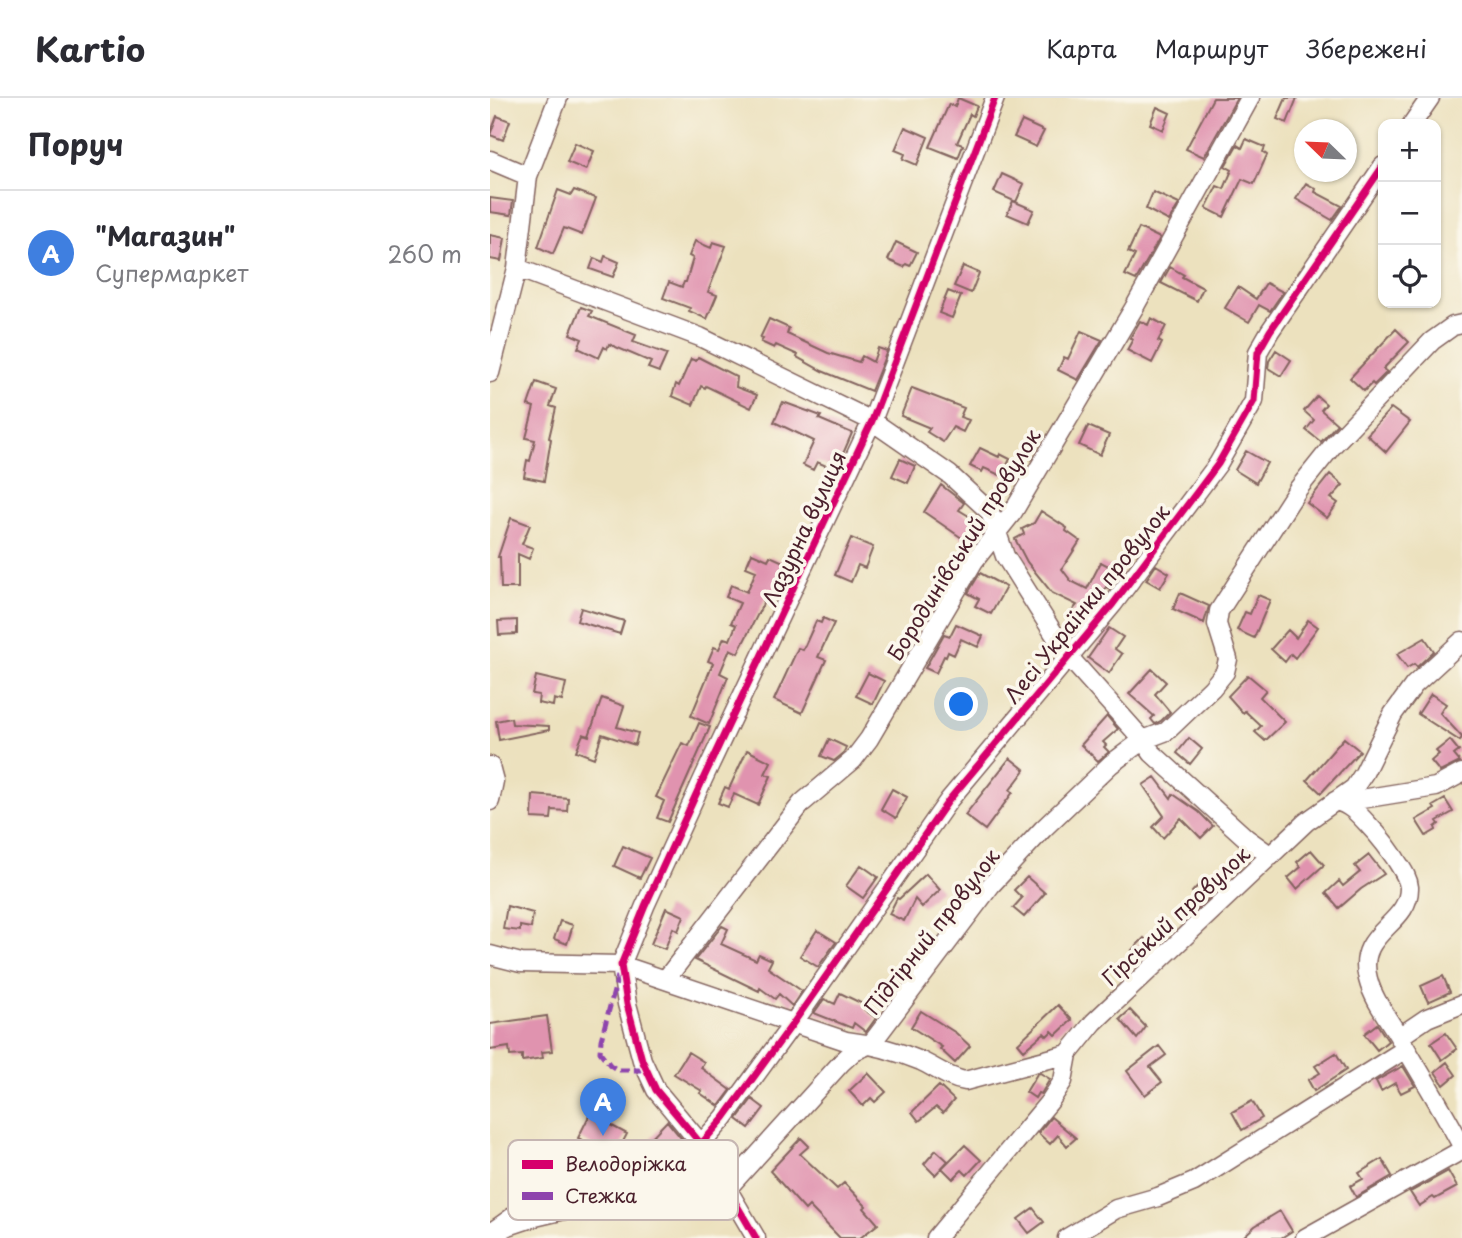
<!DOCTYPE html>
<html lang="uk">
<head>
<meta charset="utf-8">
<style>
  :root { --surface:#fff; --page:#f2f2f3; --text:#2b2b33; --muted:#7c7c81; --line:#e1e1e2; --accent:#b5179e }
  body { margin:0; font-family:"Playpen Sans",sans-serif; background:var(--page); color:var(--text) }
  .controls { position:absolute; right:21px; top:21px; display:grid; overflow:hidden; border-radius:14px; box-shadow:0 2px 5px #0004 }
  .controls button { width:63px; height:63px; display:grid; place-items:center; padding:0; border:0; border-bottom:2px solid var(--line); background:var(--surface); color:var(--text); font:35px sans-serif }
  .compass { position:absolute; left:804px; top:21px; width:63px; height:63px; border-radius:50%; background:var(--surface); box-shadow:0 2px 5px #0004; rotate:293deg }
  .you { position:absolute; left:472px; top:607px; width:24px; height:24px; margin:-18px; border:5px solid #fff; border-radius:50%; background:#1a73e8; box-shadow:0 0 0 10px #1a73e833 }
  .badge { display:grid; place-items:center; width:46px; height:46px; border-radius:50%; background:var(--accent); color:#fff; font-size:23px; font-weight:700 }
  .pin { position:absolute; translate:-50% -58px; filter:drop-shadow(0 2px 4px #0008) }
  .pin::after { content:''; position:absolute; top:37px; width:24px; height:21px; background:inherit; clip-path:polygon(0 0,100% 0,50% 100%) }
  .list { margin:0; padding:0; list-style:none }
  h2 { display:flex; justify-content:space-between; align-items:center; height:91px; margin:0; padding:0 28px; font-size:30px }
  h2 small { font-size:23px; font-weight:400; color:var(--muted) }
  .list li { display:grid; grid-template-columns:46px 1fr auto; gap:21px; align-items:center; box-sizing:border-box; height:126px; padding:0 28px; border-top:2px solid var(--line) }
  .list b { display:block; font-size:26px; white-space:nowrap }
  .list p { margin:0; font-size:23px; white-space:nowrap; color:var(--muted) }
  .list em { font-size:23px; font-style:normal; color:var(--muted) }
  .icon { flex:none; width:38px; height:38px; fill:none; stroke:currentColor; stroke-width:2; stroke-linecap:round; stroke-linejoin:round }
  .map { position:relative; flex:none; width:972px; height:1140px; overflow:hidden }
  header { display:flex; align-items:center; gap:42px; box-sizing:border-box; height:98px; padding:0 35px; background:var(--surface); border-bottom:2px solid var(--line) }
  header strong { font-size:33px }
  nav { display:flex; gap:38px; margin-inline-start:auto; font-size:24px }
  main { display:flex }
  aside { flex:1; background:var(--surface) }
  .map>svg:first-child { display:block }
  .building { fill:#e093af }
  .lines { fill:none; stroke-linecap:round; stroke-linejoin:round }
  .street-casing { stroke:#83635e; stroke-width:21 }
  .street { stroke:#fff; stroke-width:18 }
  .quiet { stroke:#8e44ad; stroke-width:5; stroke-dasharray:10 5; stroke-linecap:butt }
  .cycleway-casing { stroke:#fbf7ec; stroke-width:11 }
  .cycleway { stroke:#d6006c; stroke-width:7 }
  .labels { text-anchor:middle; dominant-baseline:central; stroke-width:7; stroke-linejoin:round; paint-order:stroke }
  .street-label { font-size:21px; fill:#4a1f2b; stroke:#fbf7ec }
  .key { fill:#fbf7ec; stroke:#c6b6b2; stroke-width:2 }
  .key-label { font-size:19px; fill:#4a1f2b }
</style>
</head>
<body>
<header>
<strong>Kartio</strong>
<nav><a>Карта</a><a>Маршрут</a><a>Збережені</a></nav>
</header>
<main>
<aside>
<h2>Поруч<small></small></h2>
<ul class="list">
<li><span class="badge" style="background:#3f7fe0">A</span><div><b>&quot;Магазин&quot;</b><p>Супермаркет</p></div><em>260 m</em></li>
</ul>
</aside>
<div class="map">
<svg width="972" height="1140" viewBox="0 0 972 1140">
  <rect width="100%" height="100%" fill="#fbf7ec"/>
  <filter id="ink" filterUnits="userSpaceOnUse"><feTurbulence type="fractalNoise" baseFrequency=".0143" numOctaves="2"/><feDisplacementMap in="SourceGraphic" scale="14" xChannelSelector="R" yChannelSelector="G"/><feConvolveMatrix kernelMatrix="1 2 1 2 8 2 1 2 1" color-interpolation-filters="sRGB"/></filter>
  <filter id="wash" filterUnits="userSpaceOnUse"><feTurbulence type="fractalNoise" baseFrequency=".00686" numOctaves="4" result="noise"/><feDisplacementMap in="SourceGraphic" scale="28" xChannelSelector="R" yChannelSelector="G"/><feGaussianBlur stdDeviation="1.57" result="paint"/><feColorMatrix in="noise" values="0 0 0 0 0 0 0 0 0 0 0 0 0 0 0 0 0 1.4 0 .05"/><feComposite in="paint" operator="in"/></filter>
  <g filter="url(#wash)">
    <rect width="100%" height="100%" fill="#ece1be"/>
    <g id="blocks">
      <path class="building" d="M468 0 487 8 483 18 480 16 467 45 473 47 468 60 440 49 459 6 465 9Z
        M723 0H747L714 59 696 51Z
        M796 0H807L797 25 787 21Z
        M667 9 680 15 673 32 660 26Z
        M7 18 20 23 13 42 0 37Z
        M532 23 554 33 546 49 524 39Z
        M415 29 438 39 427 67 413 61 415 56 405 52Z
        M756 41 775 49 773 54 777 57 764 86 752 81 734 119 716 110 727 88 734 91 742 72 735 68 747 47 752 50Z
        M85 45 104 53 96 72 77 64Z
        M512 76 534 86 526 104 504 94Z
        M816 85 826 91 825 94 852 108 842 122 806 101Z
        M68 92 81 97 84 92 106 100 92 137 74 130 63 156 48 149Z
        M663 94 689 106 679 123 656 111Z
        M0 100 23 103 21 117 0 114Z
        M523 103 544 112 538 125 517 116Z
        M649 130 670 140 646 182 635 177 645 157 638 154Z
        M0 137 15 140 11 163 0 161Z
        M205 143 221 150 223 144 236 148 218 194 227 197 217 221 199 213 200 210 173 200 179 184 192 189 194 184H196L203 160 199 158Z
        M406 144 427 154 420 168 416 166 414 169 398 162Z
        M115 158 129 164 123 179 100 171 104 160 113 164Z
        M473 168 489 175 481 195 464 188Z
        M680 169 694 177 692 179 713 190 707 203 671 185Z
        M776 185 793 194 780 213 769 207 759 224 735 210 748 189 766 201Z
        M458 193 471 198 462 220 449 215Z
        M91 209 102 213 99 218 146 237 143 244 177 256 169 274 158 270 161 264 119 246 117 251 114 249 109 260 88 250 92 241 80 236Z
        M661 220 676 228 668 243 672 245 662 265 637 252 643 241 640 240 650 223 658 227Z
        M279 221 299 230 297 236 338 255 369 264 372 258 383 264 388 250 397 253 381 293 332 273 307 259 308 257 286 247 284 250 271 244 273 241 270 240Z
        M906 231 919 244 893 271 897 274 884 287 882 285 874 293 860 280Z
        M591 233 612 242 588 282 568 272 574 259 578 261Z
        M786 252 801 262 791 278 778 270 779 263Z
        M208 259 247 279 246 289 267 297 261 310 216 288 215 290 211 288 203 307 182 298 186 286 189 288 201 261 206 263Z
        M46 284 66 291 60 308 66 310 59 340 61 341 54 383 34 379 37 362 40 363 45 342 36 340 44 309 38 307Z
        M422 290 474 310 470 319 479 322 473 334 463 329 453 344 437 334 440 330 411 318Z
        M827 298 836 306 831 312 847 326 831 344 816 332 824 322 814 313Z
        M293 304 331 318 329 321 362 335 346 372 327 364 323 372 313 367 324 343 284 324Z
        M901 310 920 324 896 354 877 337Z
        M598 328 619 337 610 357 589 347Z
        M490 350 509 359 510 356 520 361 512 378 494 370 492 374 480 368Z
        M756 353 777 365 766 385 745 372Z
        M410 361 425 368 418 385 402 378Z
        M840 376 853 387 841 400 848 405 837 420 817 405Z
        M451 387 474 405 469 412 492 426 494 432 482 447 434 414Z
        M551 413 577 430 576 433 590 443 572 471 581 483 597 491 611 464 632 475 620 491 616 489 591 522 581 514 587 507 562 495 537 464 525 441 534 436 532 431 544 425Z
        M21 420 40 427 32 446 43 450 39 461 28 456V490H11L10 459H8Z
        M361 440 383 449 375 470 368 467 361 484 345 477Z
        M262 455 278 462 280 458 298 466 282 498 278 496 248 555 240 551 230 575 238 579 219 626 201 618 223 565 218 563 224 549 229 551 234 540 240 542 246 527 241 525 250 505 236 499 241 487 257 494 266 473 256 469Z
        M666 467 679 475 670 490 656 482Z
        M490 475 516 489 501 516 485 508 489 501 478 495Z
        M690 495 719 508 714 525 683 511Z
        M768 497 780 502 764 540 747 532 755 514 760 516Z
        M91 510 134 523 130 536 87 523Z
        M333 520 344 525 328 559 336 562 312 615 284 602 308 550 313 552 326 523 331 525Z
        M27 522V536L9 537 8 523Z
        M818 522 828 529 805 560 801 556 795 564 781 551 798 532 806 540Z
        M466 526 493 538 488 549 471 541 464 557 458 554 456 559 454 558 446 575 435 570 454 536 460 538Z
        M619 530 633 539 625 551 632 556 619 575 598 560Z
        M935 540 944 553 927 569 924 566 917 570 907 556Z
        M662 571 676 584 665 596 680 614 671 623 665 626 661 621 664 618 639 596Z
        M378 575 394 583 383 606 366 598Z
        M758 577 776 592 770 599 795 624 775 643 765 634 771 628 755 613 753 615 738 598Z
        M46 578 76 585 72 603 64 601 63 608 48 605 49 597 42 596Z
        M941 596 956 606 950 615 972 639 970 643 928 616Z
        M112 600 134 608 127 629 148 635 145 647 112 636 104 660 86 653 93 636 99 638Z
        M617 618 628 631 613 644 616 647 614 649 619 654 608 663 591 647Z
        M21 620 22 626 59 628V632L9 642 6 623Z
        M209 625 220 629 178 724 167 720 174 703 166 699 192 645 199 648Z
        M699 640 712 651 700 666 687 655Z
        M854 640 870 653 831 695 817 682Z
        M339 641 356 649 354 655 344 663 331 658Z
        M960 642 969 653 964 657 970 664 950 674 941 663 949 656 946 653Z
        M257 652 281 664 275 676 281 678 268 707 244 696 238 709 228 705 235 689 239 691Z
        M520 660 535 672 520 692 523 694 495 732 475 717Z
        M665 679 681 700 683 696 709 714 723 728 711 740 691 720 673 740 663 729 674 718 653 687Z
        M402 691 417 699 406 720 391 711Z
        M43 697 78 700 77 713 62 712 61 721 42 720Z
        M955 701 963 714 947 723 949 726 945 729 946 732 936 738 926 722 945 711 943 708Z
        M133 748 160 760 150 780 124 768Z
        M821 752 834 767 807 791 798 780 811 769 807 764Z
        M879 757 894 776 871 791 849 810 836 795 849 783 853 788 870 774 865 768Z
        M371 767 388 779 373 800 356 788Z
        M436 776 450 792 432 809 425 801 414 823 399 816 407 800 409 801Z
        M537 779 555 795 534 819 523 810 532 800 524 792Z
        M712 783 722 792 719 795 721 798 707 812 700 805 706 798 702 794Z
        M17 808 43 815 41 830 30 828V833L13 831Z
        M176 810 194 818 188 833 183 830 175 851 161 846Z
        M70 823 83 827 77 846 64 841Z
        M232 828 238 831 231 846 266 862 269 856 282 862 278 870 312 893 302 908 289 896 285 901 270 890 269 893 205 862Z
        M327 832 346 844 328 869 310 858Z
        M654 840 665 851 653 862 642 852Z
        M953 878 960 894 938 904 931 888Z
        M350 895 377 908 375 912 386 920 376 934 364 925 362 930 324 915 334 901 345 906Z
        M568 907 582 922 566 937 562 933 557 938 554 935 534 952 528 945Z
        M640 912 656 929 647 941 630 921Z
        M431 913 466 935 480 948 465 965 450 951 452 949 421 929Z
        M57 918 62 953 52 954 53 960 32 963V957L20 958 19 949 0 952V926Z
        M887 926 898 943 887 952 874 936Z
        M956 935 967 951 952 962 941 945Z
        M669 948 676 957 660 969 672 984 655 997 637 973Z
        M198 954 214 964 211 970 241 992 229 1008 210 995 212 993 184 976Z
        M846 955 856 972 824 993 818 982 830 975 825 968Z
        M957 964 966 977 954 987 945 974Z
        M913 968 925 988 911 995 905 985 891 993 886 983Z
        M378 975 396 994 385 1004 381 1000 373 1008 359 993Z
        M550 975 560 981 551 996 548 995 545 1000 536 994 547 976Z
        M449 988 464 1002 453 1015 446 1009 429 1023 422 1014Z
        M262 1001 274 1010 259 1030 247 1021Z
        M762 1003 772 1020 752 1032 742 1014Z
        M100 1016 137 1036 125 1059 88 1040Z
        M561 1019 586 1040 577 1048 568 1037 560 1046 548 1035Z
        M177 1023 196 1046 178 1065 157 1044Z
        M311 1040 319 1048 310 1056 347 1091 354 1085 376 1108 374 1110 388 1126 370 1140H350L319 1108 315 1112 280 1073Z
        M475 1047 491 1062 477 1077 472 1072 463 1081 452 1070Z
        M446 1052 458 1063 445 1077 434 1066Z
        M892 1061 902 1078 866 1099 860 1088 873 1081 869 1075Z
        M958 1073 967 1089 945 1101 943 1099 929 1108 920 1094Z
        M543 1110 554 1124 539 1135 528 1121Z
        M790 1113 802 1133 791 1140H752L765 1128Z"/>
    </g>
  </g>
  <g filter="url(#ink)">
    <use href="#blocks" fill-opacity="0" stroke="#83635e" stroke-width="2"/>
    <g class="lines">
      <defs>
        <path id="street" d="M922 26 940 0
          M0 62 38 78
          M27 170 210 239 382 323 460 377 500 414 515 458 578 558 653 642 662 655 756 740 781 758
          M0 275 27 170 38 78 68 0
          M0 668 4 683 0 703
          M845 703C862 705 874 723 886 735 893 743 899 751 905 760 910 769 918 778 919 789 920 828 865 833 878 881 883 901 897 919 908 937 929 973 952 1010 972 1048
          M853 704 946 689 972 675
          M0 857 31 865 131 867 356 943C382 946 407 953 431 963 446 970 458 980 475 983L578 956
          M176 881 312 705 363 662 379 641 484 463 523 414 644 210 760 0
          M909 939 937 920 972 906
          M211 1046 234 1020 304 924 459 702 623 506 728 366 764 303 768 254 780 233 893 68
          M237 1091 352 964 364 953 381 946 501 787 553 731 621 666 653 642 677 633 722 590 735 574 738 561 727 526 729 513 808 391 844 346 942 243 963 228 972 226
          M0 1135C24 1120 77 1074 103 1076L113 1086V1094L104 1105 45 1119 3 1133 10 1140
          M266 1140 211 1046 166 992 152 962 137 906 131 867 155 808 214 679 382 323 505 0
          M446 1140 560 1003 573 983 578 956 604 924 816 724 864 690 874 675 903 616 924 587 972 543
          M577 1140 626 1111 668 1099 704 1084 914 952
          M815 1140 972 1052"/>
      </defs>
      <use href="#street" class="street-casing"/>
      <use href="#street" class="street"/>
      <path class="quiet" d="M128 878 111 942 110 954 120 967 128 972H157"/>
      <defs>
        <path id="cycleway" d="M211 1046 234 1020 304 924 459 702 623 506 728 366 764 303 768 254 780 233 893 68
          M266 1140 211 1046 166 992 152 962 137 906 131 867 155 808 214 679 382 323 505 0"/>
      </defs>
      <use href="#cycleway" class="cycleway-casing"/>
      <use href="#cycleway" class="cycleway"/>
    </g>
  </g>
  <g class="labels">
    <g class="street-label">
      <text transform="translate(313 430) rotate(-65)">Лазурна вулиця</text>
      <text transform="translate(473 446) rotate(-58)">Бородинівський провулок</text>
      <text transform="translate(596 505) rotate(-51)">Лесі Українки провулок</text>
      <text transform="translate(685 817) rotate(-43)">Гірський провулок</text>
      <text transform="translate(441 833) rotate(-52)">Підгірний провулок</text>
    </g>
  </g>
  <rect x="18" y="1042" width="230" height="80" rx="10" class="key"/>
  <rect x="32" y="1062" width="31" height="9" fill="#d6006c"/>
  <rect x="32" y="1094" width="31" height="8" fill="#8e44ad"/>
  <g class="key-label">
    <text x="75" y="1073">Велодоріжка</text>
    <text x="75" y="1105">Стежка</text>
  </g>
</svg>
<div class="controls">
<button>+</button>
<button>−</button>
<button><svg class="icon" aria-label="locate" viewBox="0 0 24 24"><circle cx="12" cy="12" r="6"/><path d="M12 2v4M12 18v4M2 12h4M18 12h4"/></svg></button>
</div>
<svg class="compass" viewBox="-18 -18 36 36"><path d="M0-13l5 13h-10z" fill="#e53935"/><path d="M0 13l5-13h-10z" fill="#7c7c81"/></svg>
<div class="you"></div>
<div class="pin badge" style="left:113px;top:1038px;background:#3f7fe0">A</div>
</div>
</main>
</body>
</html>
